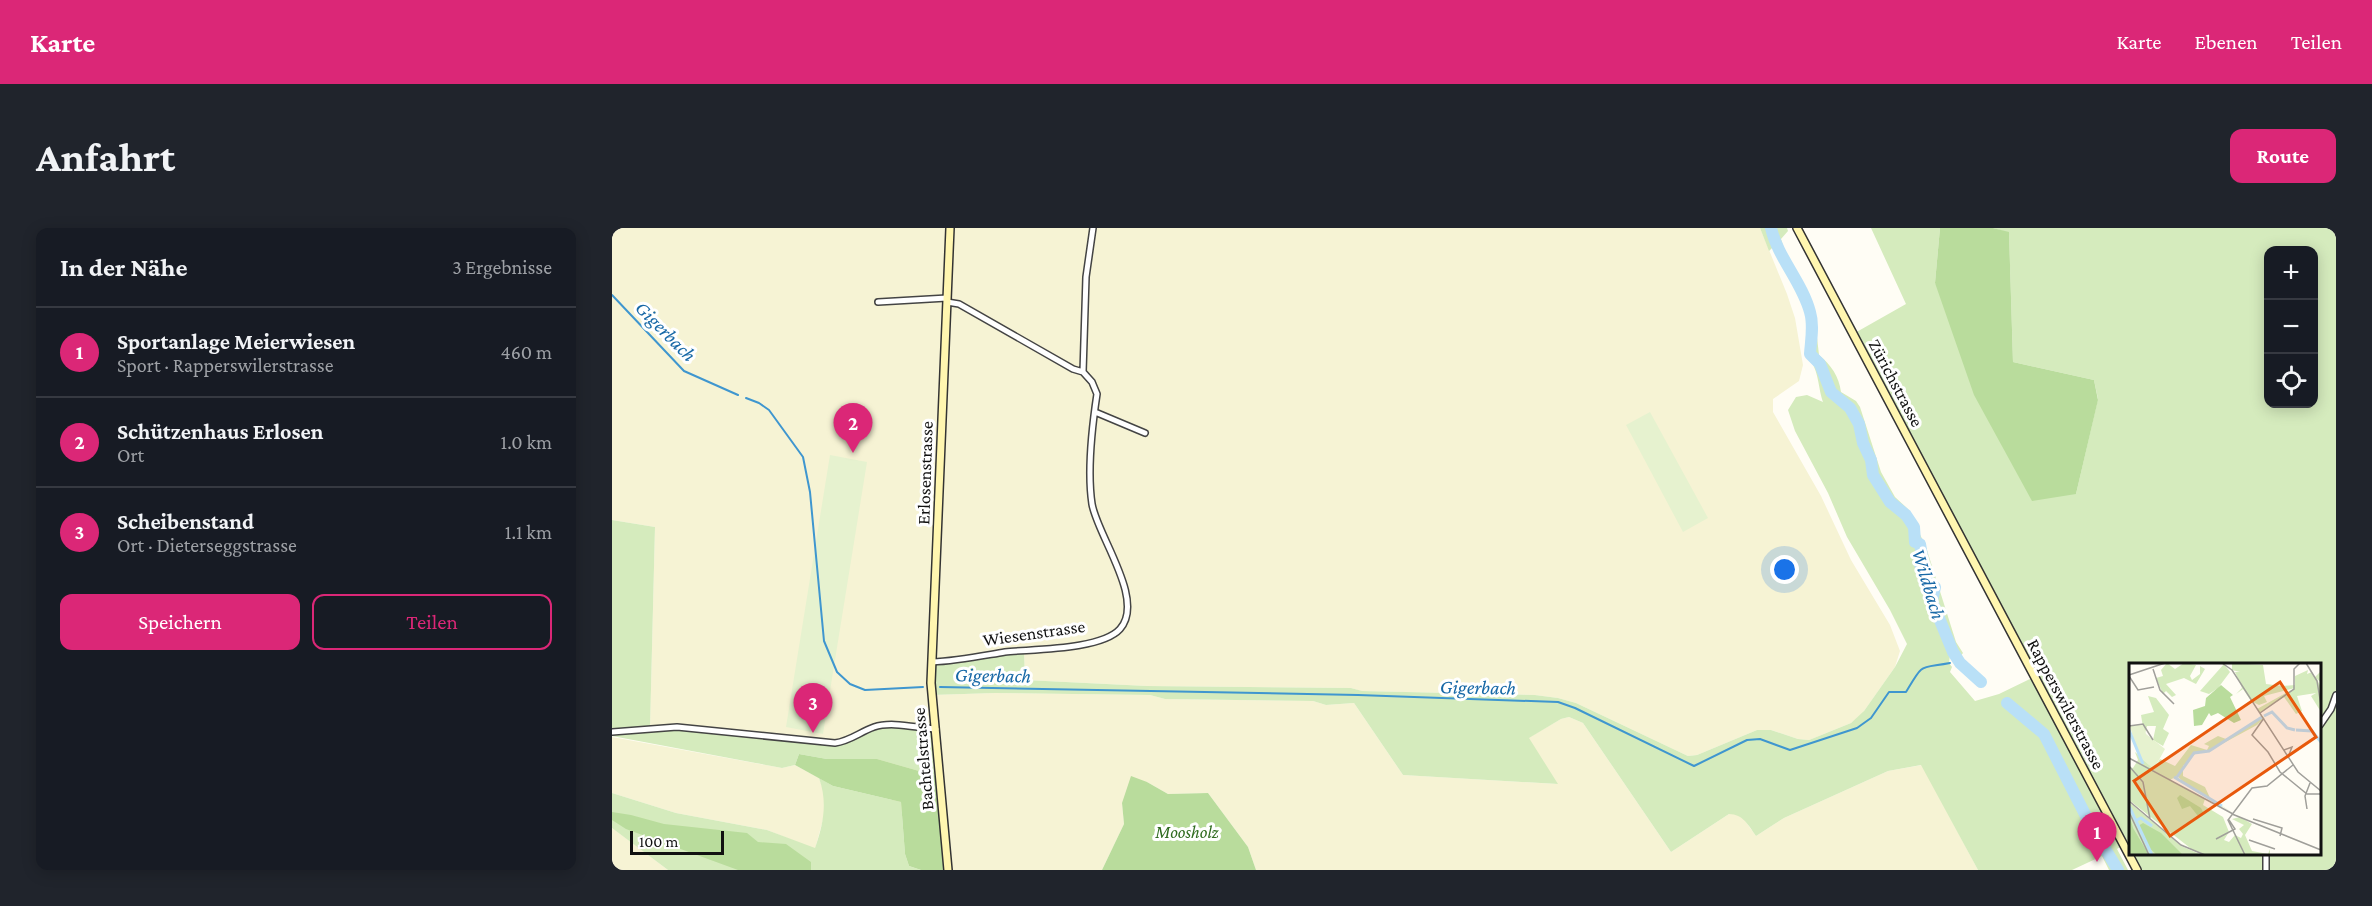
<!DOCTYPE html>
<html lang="de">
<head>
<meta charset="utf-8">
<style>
  :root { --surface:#171b24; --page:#20242c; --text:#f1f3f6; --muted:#9ea1a6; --line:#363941; --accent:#db2777 }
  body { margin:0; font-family:"Crimson Pro",serif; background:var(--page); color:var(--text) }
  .controls { position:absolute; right:18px; top:18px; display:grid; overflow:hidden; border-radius:12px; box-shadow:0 3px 15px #0003 }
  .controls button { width:54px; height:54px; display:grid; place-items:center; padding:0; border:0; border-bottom:2px solid var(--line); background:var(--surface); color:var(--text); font:30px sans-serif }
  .scale { position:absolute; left:18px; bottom:15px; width:94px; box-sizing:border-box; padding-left:6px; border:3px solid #111; border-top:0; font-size:16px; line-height:21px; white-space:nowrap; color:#111; -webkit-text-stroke:4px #fff; paint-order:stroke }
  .you { position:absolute; left:1173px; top:342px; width:21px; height:21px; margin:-15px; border:4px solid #fff; border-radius:50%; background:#1a73e8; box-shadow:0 0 0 9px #1a73e833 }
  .badge { display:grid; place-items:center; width:39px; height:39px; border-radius:50%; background:var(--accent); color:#fff; font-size:20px; font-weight:700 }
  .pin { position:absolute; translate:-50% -50px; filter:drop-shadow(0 2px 3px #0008) }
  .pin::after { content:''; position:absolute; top:32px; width:21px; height:18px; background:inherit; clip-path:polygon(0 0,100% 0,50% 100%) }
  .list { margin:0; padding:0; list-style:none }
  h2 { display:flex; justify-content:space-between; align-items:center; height:78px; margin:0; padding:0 24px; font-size:26px }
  h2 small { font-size:20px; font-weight:400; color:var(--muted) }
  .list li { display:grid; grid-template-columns:39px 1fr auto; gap:18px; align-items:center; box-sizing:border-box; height:90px; padding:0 24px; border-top:2px solid var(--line) }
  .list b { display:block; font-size:22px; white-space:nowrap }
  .list p { margin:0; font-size:20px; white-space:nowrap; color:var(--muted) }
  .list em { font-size:20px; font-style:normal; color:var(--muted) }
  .actions { display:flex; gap:12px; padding:18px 24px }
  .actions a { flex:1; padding:14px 0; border:2px solid var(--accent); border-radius:12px; text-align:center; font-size:21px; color:var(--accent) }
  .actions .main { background:var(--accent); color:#fff }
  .icon { flex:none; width:33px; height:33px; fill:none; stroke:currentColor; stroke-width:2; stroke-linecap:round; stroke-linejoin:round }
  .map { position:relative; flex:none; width:1724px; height:642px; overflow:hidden; border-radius:12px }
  header { display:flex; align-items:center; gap:36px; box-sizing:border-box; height:84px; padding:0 30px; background:var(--accent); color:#fff }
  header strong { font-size:28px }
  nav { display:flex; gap:33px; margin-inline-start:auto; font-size:21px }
  .intro { display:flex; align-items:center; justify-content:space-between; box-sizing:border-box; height:144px; padding:0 36px }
  h1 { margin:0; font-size:42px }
  .button { padding:15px 27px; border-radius:12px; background:var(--accent); color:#fff; font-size:21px; font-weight:700 }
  main { display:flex; gap:36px; padding:0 36px }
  aside { flex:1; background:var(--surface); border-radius:12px; box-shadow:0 3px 15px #0003 }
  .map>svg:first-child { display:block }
  .farmland { fill:#f6f3d4 }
  .green { fill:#d5ebbd; fill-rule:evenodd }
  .forest { fill:#b9dc9c }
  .pitch { fill:#e6f2cf }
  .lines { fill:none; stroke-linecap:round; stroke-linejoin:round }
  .stream { stroke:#3f96cf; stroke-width:2 }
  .river { stroke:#b9e0f7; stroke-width:12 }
  .street-casing { stroke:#444; stroke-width:8 }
  .secondary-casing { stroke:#333; stroke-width:10 }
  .street { stroke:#fff; stroke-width:5 }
  .secondary { stroke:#fff6b0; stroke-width:7 }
  .labels { text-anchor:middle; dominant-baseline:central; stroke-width:6; stroke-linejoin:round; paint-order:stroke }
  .street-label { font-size:18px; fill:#111; stroke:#fff }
  .park-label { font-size:18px; font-style:italic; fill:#2f6b1f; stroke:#fff }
  .water-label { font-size:20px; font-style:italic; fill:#1768a6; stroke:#fff }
  .inset-river { fill:none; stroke:#b9e0f7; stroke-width:3 }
  .inset-road { fill:none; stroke:#a09f9a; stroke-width:1.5 }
  .view { fill:#e8590c; fill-opacity:0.15; stroke:#e8590c; stroke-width:3 }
  .inset-edge { fill:none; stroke:#111; stroke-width:3 }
</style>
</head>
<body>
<header>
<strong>Karte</strong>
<nav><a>Karte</a><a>Ebenen</a><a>Teilen</a></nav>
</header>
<div class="intro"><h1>Anfahrt</h1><a class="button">Route</a></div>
<main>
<aside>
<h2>In der Nähe<small>3 Ergebnisse</small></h2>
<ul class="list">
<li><span class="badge">1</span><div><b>Sportanlage Meierwiesen</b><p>Sport · Rapperswilerstrasse</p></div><em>460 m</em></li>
<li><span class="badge">2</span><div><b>Schützenhaus Erlosen</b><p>Ort</p></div><em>1.0 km</em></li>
<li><span class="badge">3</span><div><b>Scheibenstand</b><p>Ort · Dieterseggstrasse</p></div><em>1.1 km</em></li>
</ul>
<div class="actions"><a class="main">Speichern</a><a>Teilen</a></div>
</aside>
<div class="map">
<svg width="1724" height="642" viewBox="0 0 1724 642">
  <rect width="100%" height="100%" fill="#fffdf5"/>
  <path class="farmland" d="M0 0H1148L1175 66 1183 90 1191 137 1187 153 1161 171V184L1209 268 1239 332 1278 397 1288 423 1283 439 1250 486 1239 495 1197 512 1186 511 1159 502H1145L1085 527 1076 528 964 475 946 470 923 467 749 463 739 460 535 458 413 452 412 424 320 467 383 465 538 467 553 471 701 473 714 477 742 475 791 547 945 556 916 510 949 491 957 489 971 495 1059 624 1117 586H1124L1131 590 1144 608 1172 590 1276 543 1310 537 1366 642H644L636 619 596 565 556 566 535 554 510 575 512 596 490 642H336L234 514 38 501 43 299 0 292Z
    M0 509 170 540 183 537 207 550 213 566 212 588 203 621 155 602 64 585 0 565Z
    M0 600 3 602 56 642H0Z"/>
  <path class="green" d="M1148 0H1175L1176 3 1169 11 1174 27 1202 83 1207 127C1219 137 1227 148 1229 164L1244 173 1248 179 1269 244 1283 269 1296 281 1314 319 1344 414 1351 425 1347 430 1342 424 1338 427 1337 435 1340 439 1338 444 1363 473 1387 466 1422 449 1356 324 1325 272 1241 106 1294 76 1259 0H1328L1323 55 1464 266 1486 171 1482 152 1401 134 1397 5 1381 0H1724V642H1525L1511 617 1505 621 1516 642H1497L1490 628 1460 642H1366L1309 537 1276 543 1172 590 1144 608C1137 598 1131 586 1117 586L1059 624 971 495 957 489 949 491 917 510 946 556 791 547 742 475 714 477 701 473 553 471 538 467 383 465 320 467V434L412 423 413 452 535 458 739 460 750 463 923 467 946 470 964 475 1076 528 1085 527 1145 502H1159L1186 511 1197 512 1239 495 1252 483 1283 439 1295 416 1278 382 1235 309 1216 265 1183 203 1176 182 1184 169 1195 167 1211 174C1206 160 1207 142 1197 131 1195 117 1198 101 1194 88 1188 63 1171 42 1162 18L1157 23ZM1656 22H1702V176H1656ZM1518 436H1708V626H1518Z
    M0 292 43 299 38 501 65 499 223 515 263 499 279 498 324 501 328 549 265 531H215L187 526 183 537 170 540 0 508Z
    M207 550 221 558 289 574 293 626 297 638 309 642H56L0 600V565L64 585 155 602 203 620C211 597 216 575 207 550Z"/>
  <path class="forest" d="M1328 0H1381L1397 4 1401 134 1482 152 1486 172 1464 266 1420 273 1362 167 1323 55Z
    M187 526 215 531H265L328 549 336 642H309L297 638 293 626 289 574 221 558 183 537Z
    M519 548 535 554 556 566 596 565 636 619 644 642H490L512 596 510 575Z
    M0 584 19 587 52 596 135 605 146 614 174 616 199 634V642H126L14 601 0 592Z"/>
  <path class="pitch" d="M1038 184 1096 290 1071 304 1014 197Z
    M218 227 255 234 211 506 174 499Z"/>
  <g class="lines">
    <path class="stream" d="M0 67 72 143 126 167
      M134 170 147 175 157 182 191 229 198 264 212 413 225 444 238 456 253 462 311 459
      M328 459 746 467 946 474 963 480 1082 538 1135 512 1148 511 1178 522 1245 500 1259 490 1277 464H1294C1312 434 1306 441 1338 435"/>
    <path class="river" d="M1159 0C1166 30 1190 54 1198 84 1202 97 1199 112 1198 126L1208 136 1219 164 1238 180 1247 196 1251 215 1259 232 1261 247 1278 274 1294 287 1302 299 1303 314 1308 316 1310 328 1307 334 1315 353 1323 359 1320 373 1341 424 1348 435 1369 454
      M1395 475 1432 506 1478 596 1506 642"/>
    <defs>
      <path id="street" d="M266 74 335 70
        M335 74 347 76 461 141 471 144
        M483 184 533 205
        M320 434C345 433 369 428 393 424 420 421 489 422 508 401 534 372 485 307 480 276 475 243 480 199 485 166L480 154 471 144 474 49 481 0
        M1708 497 1719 481 1724 467
        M0 504 65 499 223 515C238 513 248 504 262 499 280 493 305 500 324 501
        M1654 626V642"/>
      <path id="secondary" d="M1185 0 1525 642
        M336 642 319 455 338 0"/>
    </defs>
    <use href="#street" class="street-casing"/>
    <use href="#secondary" class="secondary-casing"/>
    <use href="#street" class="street"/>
    <use href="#secondary" class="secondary"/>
  </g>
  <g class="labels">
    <g class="street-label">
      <text transform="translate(1284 155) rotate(62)">Zürichstrasse</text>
      <text transform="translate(313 245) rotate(-88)">Erlosenstrasse</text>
      <text transform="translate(422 405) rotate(-8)">Wiesenstrasse</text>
      <text transform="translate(1454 476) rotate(62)">Rapperswilerstrasse</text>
      <text transform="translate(311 531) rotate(-95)">Bachtelstrasse</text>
    </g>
    <g class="park-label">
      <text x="575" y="604">Moosholz</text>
    </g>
    <g class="water-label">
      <text transform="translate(54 103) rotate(45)">Gigerbach</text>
      <text transform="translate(1317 356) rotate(73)">Wildbach</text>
      <text transform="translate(381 447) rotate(1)">Gigerbach</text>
      <text transform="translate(866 459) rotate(1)">Gigerbach</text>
    </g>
  </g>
  <g transform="translate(1517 435)">
    <rect width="192" height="192" fill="#fffdf5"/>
    <path d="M38 0 46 6 55 0 67 2 61 13 63 17 71 11V3L76 6 67 21 55 15 37 21 47 32 43 34 37 28 34 31 27 15 34 13 32 7ZM103 0 134 2 137 21 153 23 166 22V13L179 7 178 11 183 9 186 14 192 8V19L188 16 192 25V49L182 33 187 30 168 33 173 48 167 51 155 34 131 50 128 46 166 25 135 33 138 39 130 42 122 38 114 26 107 31 113 25 106 9H111L103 7ZM95 1 101 9 89 25 80 31 71 28ZM19 33 27 35 40 52 34 66 40 70 34 83 24 77 27 63H18L16 70 14 64 12 52 25 49ZM134 53 135 55 128 62 80 88 66 91 54 103V113L76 124 81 135 104 150 58 122 48 113 41 117 76 136 74 142 94 154 100 169 95 177 100 179 106 172 112 175 114 171 110 166 115 162 103 156 111 154 123 161 116 172 123 188 139 191 141 186V192H77L65 188 0 137V104L4 105 9 97 6 89 25 106 31 96 46 103 62 82 78 87 80 83 75 81 89 73 97 76ZM0 139 52 183 73 192H0Z" fill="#d5ebbd"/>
    <path d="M92 22 104 32 101 34 112 57 105 60 89 50 82 53 80 50 73 62 65 63 64 47 76 43 77 35ZM51 132 72 145 75 151 69 153 61 143 53 146 48 135ZM0 151 4 165 20 192H0ZM14 160 32 170 54 192H28L18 183 9 163Z" fill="#b9dc9c"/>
    <path d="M14 61 17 71 36 86 25 106 9 93 1 63Z" fill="#e6f2cf"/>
    <path class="inset-river" d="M135 53 143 49 158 65 166 67M0 67 14 101M167 67 183 68 192 79M45 114 93 143M48 114 65 90 80 88 133 54M0 143 23 192M6 158 12 155 23 163"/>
    <path class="inset-road" d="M93 0 103 7 169 109 192 128M177 0 188 18 192 42M24 6 31 27 45 41M0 12 36 0M0 13 9 27 25 24M131 50 165 26V6L171 0M135 55 123 72 139 89 151 109 178 131H192M0 63 14 61 24 77M155 87 163 84 159 94M0 95 104 151M0 103 14 119 21 156M0 138 52 182 76 192M178 146 176 133 181 120M0 149 20 192M103 151 192 187M124 156 153 165 151 173M87 176 106 166 100 157M120 177 146 186M116 192 99 157 123 125 138 123 164 102"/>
    <path class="view" d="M151 19 187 74 41 173 5 118Z"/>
    <rect width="192" height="192" class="inset-edge"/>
  </g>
</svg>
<div class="controls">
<button>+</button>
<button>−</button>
<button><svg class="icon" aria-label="locate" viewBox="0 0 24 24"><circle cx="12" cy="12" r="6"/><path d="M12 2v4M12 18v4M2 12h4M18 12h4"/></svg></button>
</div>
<div class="scale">100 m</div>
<div class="you"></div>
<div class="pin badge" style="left:1485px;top:634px">1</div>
<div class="pin badge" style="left:241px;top:225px">2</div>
<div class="pin badge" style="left:201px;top:505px">3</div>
</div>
</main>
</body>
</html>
